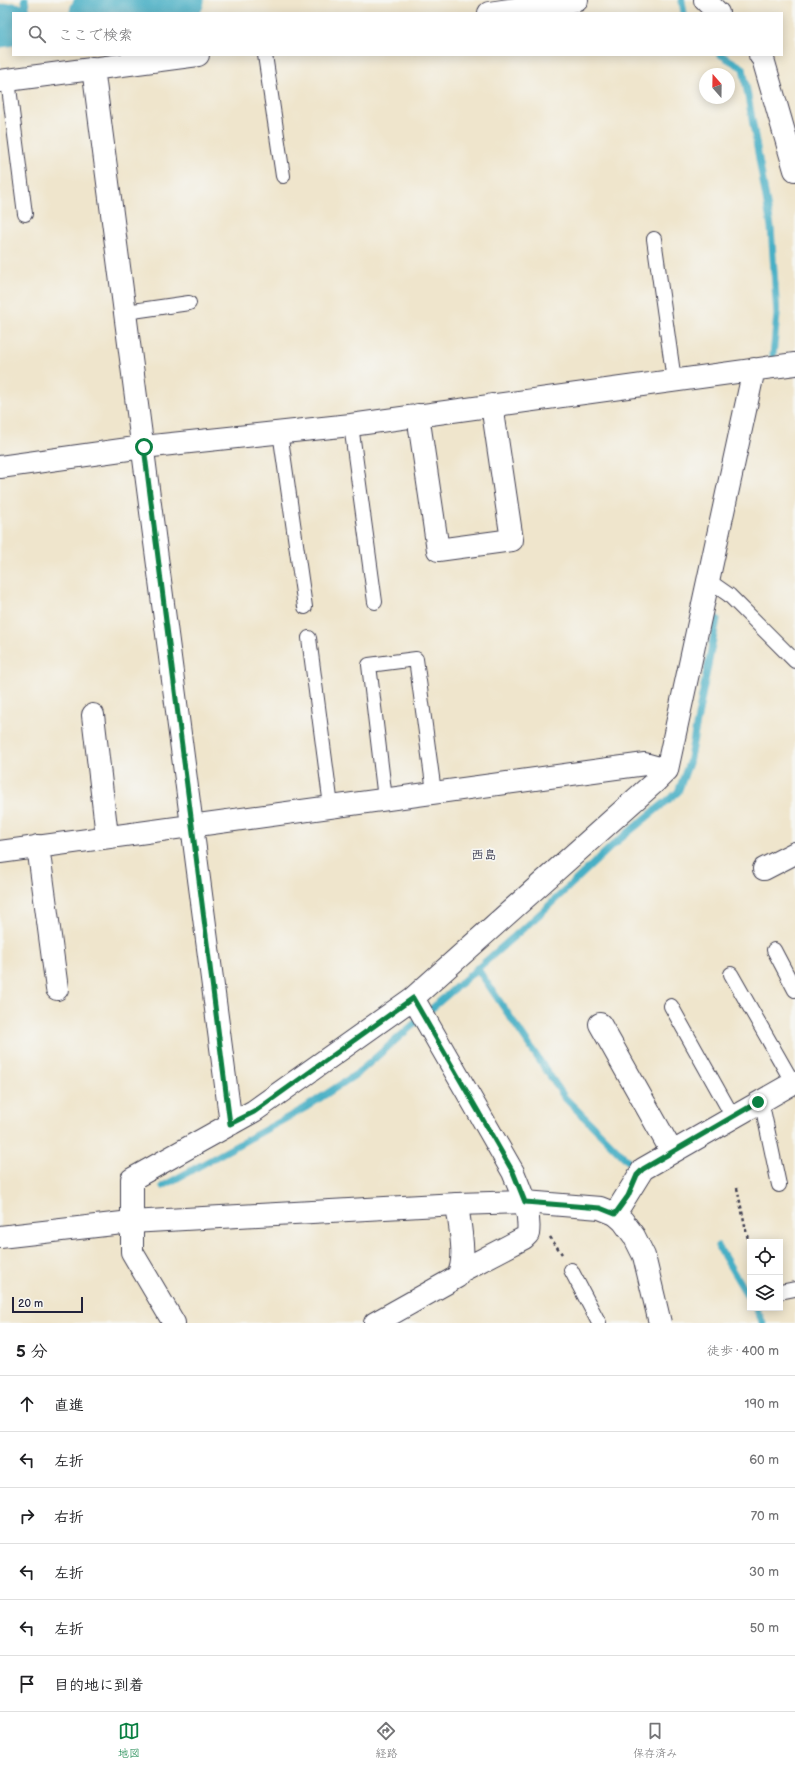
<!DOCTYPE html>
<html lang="ja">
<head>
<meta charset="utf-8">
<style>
  :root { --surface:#fff; --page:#f2f2f2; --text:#202124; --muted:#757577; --line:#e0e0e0; --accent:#0b8043 }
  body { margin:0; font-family:"Balsamiq Sans","Klee One",sans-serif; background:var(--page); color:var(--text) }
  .controls { position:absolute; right:12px; bottom:12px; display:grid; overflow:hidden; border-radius:0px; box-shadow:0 2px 10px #0003 }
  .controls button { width:36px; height:36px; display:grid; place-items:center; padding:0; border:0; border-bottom:1px solid var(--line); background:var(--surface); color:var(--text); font:20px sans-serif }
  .compass { position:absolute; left:699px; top:68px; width:36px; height:36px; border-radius:50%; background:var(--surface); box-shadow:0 2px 10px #0003; rotate:340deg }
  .scale { position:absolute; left:12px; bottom:10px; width:71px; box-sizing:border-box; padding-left:4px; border:2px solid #22223b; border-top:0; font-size:11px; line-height:14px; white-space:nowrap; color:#22223b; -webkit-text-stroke:3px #f6f6f2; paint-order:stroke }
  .stop { position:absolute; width:12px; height:12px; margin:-9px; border:3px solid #0b8043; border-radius:50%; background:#fff }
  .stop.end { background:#0b8043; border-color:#fff; box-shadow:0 1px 4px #0008 }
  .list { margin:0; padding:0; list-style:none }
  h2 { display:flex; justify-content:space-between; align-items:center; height:52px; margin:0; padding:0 16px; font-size:17px }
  h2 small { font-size:13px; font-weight:400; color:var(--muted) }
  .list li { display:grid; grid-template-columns:26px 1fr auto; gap:12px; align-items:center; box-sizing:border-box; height:56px; padding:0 16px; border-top:1px solid var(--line) }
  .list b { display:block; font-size:15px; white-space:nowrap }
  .list em { font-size:13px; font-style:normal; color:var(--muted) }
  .icon { flex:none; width:22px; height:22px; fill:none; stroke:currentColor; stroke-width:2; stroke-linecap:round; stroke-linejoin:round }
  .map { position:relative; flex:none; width:795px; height:1323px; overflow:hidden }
  .search { position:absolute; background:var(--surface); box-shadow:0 2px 10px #0003; left:12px; right:12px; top:12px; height:44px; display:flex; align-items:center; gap:10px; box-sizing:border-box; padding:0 14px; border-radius:0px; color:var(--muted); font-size:15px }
  .sheet { height:388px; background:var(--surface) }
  nav { display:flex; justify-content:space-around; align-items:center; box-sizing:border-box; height:56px; border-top:1px solid var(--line); background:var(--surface); font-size:11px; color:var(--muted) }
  nav a { display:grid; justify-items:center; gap:2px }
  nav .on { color:var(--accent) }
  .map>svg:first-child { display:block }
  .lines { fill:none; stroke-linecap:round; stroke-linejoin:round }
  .stream { stroke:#46afc5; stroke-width:7 }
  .river { stroke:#46afc5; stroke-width:43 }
  .lane-casing { stroke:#413f51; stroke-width:16 }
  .street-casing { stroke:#413f51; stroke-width:24 }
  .secondary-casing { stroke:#413f51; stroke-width:24 }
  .path { stroke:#413f51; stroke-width:2.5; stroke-dasharray:3 3; stroke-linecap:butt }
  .lane { stroke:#fff; stroke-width:14 }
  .street { stroke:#fff; stroke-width:22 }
  .secondary { stroke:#fff; stroke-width:22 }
  .route { stroke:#0b8043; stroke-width:5 }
  .labels { text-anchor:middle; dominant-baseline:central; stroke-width:3.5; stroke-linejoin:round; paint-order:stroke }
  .quarter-label { font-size:13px; fill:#22223b; stroke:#f6f6f2 }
</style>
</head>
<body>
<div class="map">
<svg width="795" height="1323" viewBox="0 0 795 1323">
  <rect width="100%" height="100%" fill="#f6f6f2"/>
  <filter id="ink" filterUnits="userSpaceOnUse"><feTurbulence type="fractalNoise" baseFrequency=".025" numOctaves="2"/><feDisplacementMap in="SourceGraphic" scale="8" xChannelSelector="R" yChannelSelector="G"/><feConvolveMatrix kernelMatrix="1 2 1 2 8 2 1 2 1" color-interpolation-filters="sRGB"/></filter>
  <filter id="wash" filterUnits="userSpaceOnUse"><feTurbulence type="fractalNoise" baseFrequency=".012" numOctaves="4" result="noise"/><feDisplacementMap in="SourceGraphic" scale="16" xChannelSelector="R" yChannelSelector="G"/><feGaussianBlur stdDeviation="0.9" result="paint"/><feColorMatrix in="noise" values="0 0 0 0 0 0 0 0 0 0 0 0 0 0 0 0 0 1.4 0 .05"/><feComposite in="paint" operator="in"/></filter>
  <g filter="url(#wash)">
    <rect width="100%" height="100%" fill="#efe5cc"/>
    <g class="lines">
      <path class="stream" d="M25 0 27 13
        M682 1 684 13
        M721 55 743 68 771 227 777 315 773 356
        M477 968 565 1098 630 1163
        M163 1186 305 1108 358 1073 541 913 614 844 678 792 689 763 717 619
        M718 1246 750 1300
        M756 1308 763 1323"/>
      <path class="river" d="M91 13 183 0
        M0 26 13 24"/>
    </g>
  </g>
  <g filter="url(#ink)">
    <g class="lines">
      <defs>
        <path id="lane" d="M265 55 283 176
          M8 80 25 214
          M654 239 674 380
          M126 312 189 303
          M351 425 375 602
          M280 432 305 607
          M709 581 729 595 795 661
          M309 638 331 806
          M385 799 369 665 416 659 434 792
          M774 950 795 990
          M731 974 793 1083
          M671 1006 733 1117
          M758 1102 764 1114 779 1185
          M571 1270 599 1323
          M780 1292 795 1289"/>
        <path id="street" d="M705 0 718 13
          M489 13 577 0
          M760 55 763 59 795 170
          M93 68 231 1124
          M0 81 198 55
          M418 415 438 550 512 540 492 405
          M0 467 143 447 351 425 795 364
          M93 715 107 836
          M38 846 57 989
          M0 852 645 764 667 770
          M764 869 795 853
          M413 998 513 1172C521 1192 531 1212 528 1234L524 1238 461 1271
          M600 1024 672 1152
          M615 1214 643 1169 795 1082
          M174 1323 132 1252V1179L254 1111 413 998 656 781 667 770 754 369
          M375 1323 457 1277C468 1261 459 1223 457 1204"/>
        <path id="secondary" d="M0 1237 131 1222 457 1204 525 1202 600 1208 615 1214 623 1221 634 1236 644 1256 660 1323"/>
      </defs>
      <use href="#lane" class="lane-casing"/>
      <use href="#street" class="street-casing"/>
      <use href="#secondary" class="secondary-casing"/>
      <path class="path" d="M737 1188 750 1249
        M550 1237 562 1254"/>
      <use href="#lane" class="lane"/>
      <use href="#street" class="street"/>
      <use href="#secondary" class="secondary"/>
    </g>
  </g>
  <g class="lines" filter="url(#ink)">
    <path class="route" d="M144 447 230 1124 254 1112 413 998 513 1172 525 1202 600 1208 615 1214 628 1196 637 1175 643 1169 758 1102"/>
  </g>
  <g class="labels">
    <g class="quarter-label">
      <text x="484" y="855">西島</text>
    </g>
  </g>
</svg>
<div class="controls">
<button><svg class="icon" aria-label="locate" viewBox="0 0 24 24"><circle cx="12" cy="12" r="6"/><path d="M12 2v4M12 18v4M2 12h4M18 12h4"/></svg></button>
<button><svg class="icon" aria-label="layers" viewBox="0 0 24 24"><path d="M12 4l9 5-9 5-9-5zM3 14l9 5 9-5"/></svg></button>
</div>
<svg class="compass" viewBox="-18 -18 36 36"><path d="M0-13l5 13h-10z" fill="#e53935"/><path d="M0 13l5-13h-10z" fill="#757577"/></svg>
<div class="scale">20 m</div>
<div class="stop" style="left:144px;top:447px"></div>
<div class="stop end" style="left:758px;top:1102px"></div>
<div class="search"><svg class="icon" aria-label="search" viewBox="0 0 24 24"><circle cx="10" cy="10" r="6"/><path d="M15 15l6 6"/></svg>ここで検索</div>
</div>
<section class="sheet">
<h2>5 分<small>徒歩 · 400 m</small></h2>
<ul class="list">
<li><svg class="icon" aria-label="ahead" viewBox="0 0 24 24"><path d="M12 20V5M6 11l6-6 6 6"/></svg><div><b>直進</b></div><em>190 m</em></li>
<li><svg class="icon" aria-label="left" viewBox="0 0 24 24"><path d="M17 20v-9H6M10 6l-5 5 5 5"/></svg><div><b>左折</b></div><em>60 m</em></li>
<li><svg class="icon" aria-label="right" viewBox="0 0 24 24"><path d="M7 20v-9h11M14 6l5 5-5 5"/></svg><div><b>右折</b></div><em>70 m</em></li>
<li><svg class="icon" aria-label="left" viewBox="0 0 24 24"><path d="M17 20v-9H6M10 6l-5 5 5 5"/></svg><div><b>左折</b></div><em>30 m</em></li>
<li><svg class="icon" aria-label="left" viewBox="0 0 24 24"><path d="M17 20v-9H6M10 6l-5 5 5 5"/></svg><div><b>左折</b></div><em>50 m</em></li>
<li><svg class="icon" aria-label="arrive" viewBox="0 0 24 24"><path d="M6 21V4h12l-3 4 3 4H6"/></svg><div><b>目的地に到着</b></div></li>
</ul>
</section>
<nav>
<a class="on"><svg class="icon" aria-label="map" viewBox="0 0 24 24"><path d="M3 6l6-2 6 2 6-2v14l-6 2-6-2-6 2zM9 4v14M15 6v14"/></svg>地図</a>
<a><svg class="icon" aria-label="directions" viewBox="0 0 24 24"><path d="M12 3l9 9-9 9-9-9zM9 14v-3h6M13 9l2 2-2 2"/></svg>経路</a>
<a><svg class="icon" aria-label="saved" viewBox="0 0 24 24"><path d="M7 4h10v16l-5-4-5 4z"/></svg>保存済み</a>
</nav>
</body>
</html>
